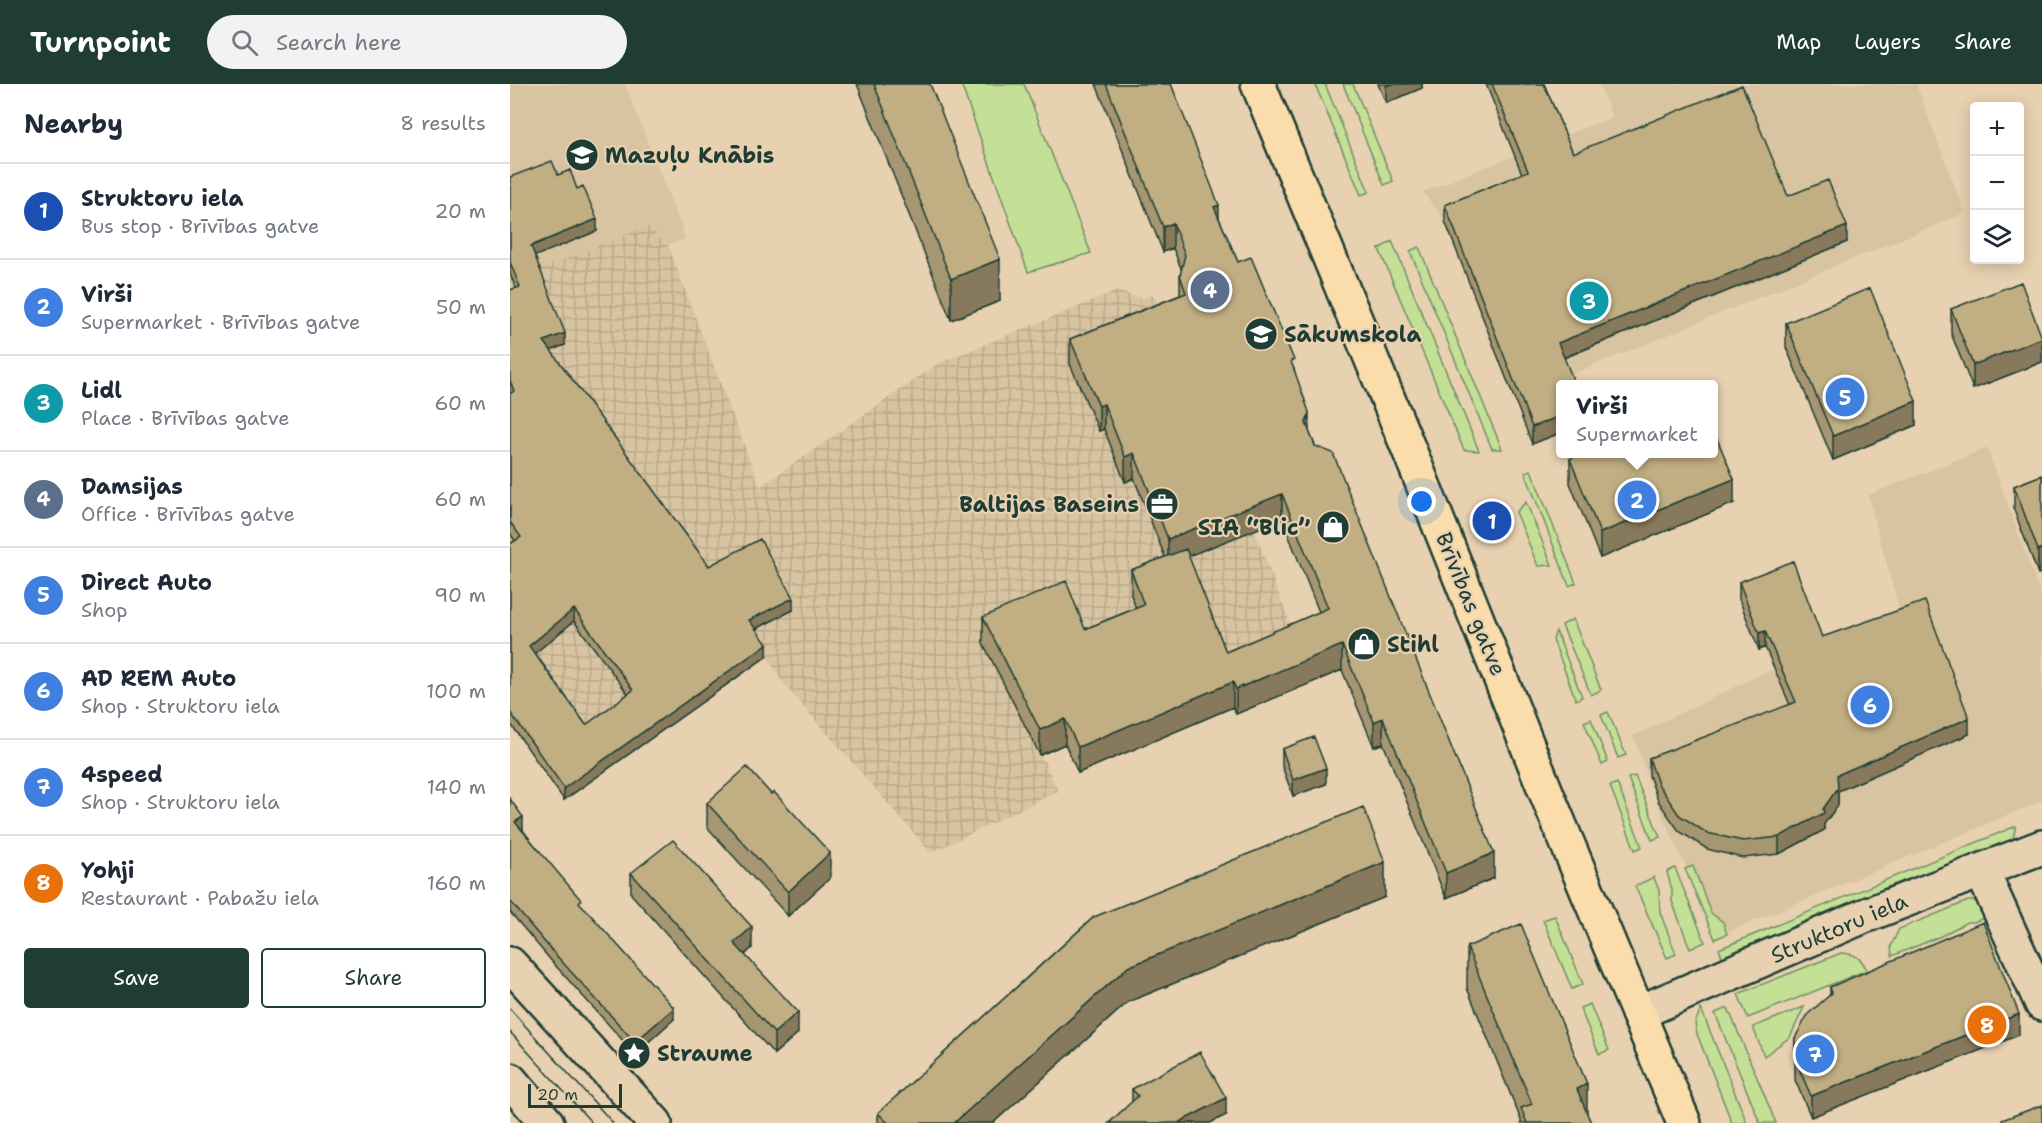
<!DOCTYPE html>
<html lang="en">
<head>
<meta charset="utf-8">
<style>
  :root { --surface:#fff; --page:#f2f2f3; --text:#1f2937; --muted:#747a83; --line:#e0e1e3; --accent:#1f3d34 }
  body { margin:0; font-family:"Shantell Sans",sans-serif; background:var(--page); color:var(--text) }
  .controls { position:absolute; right:18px; top:18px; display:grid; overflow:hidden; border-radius:6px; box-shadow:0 3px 15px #0003 }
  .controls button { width:54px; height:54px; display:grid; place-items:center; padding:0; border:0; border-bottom:2px solid var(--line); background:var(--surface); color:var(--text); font:30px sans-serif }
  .scale { position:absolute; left:18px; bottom:15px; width:94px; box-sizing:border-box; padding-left:6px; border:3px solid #1f3d34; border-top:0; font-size:16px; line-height:21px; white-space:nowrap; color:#1f3d34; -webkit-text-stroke:4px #e8d1b1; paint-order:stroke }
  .you { position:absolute; left:912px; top:418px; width:21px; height:21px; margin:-15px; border:4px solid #fff; border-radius:50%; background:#1a73e8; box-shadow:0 0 0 9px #1a73e833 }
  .badge { display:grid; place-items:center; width:39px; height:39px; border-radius:50%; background:var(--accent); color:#fff; font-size:20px; font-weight:700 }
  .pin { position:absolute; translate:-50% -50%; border:3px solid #fff; box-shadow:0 2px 6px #0006 }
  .popup { position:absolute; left:1046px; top:296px; width:162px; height:78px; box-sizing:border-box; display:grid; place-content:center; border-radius:6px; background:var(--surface); filter:drop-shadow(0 2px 4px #0005); font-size:20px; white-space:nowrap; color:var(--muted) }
  .popup b { font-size:22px; color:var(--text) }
  .popup::after { content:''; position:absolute; left:50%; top:100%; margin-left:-12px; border:12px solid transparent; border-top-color:var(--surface) }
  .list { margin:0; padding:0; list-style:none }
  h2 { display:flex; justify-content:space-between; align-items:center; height:78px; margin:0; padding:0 24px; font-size:26px }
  h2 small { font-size:20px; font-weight:400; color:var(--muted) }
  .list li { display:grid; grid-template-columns:39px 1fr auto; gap:18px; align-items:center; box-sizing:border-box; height:96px; padding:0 24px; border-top:2px solid var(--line) }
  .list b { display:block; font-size:22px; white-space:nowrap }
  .list p { margin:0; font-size:20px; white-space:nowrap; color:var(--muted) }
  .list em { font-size:20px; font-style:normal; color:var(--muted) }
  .actions { display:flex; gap:12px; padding:18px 24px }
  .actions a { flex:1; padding:14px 0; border:2px solid var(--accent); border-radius:6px; text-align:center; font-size:21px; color:var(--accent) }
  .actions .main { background:var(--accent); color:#fff }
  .icon { flex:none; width:33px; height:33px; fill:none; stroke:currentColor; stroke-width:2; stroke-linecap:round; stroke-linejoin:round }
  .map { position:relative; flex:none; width:1532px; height:1039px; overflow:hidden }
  header { display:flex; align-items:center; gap:36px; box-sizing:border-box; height:84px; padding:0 30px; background:var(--accent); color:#fff }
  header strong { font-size:28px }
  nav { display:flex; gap:33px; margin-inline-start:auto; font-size:21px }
  .search { width:420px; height:54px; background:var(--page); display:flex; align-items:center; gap:15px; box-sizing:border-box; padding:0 21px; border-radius:33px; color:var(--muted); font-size:22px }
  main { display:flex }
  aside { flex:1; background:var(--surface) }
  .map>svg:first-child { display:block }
  .built { fill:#d8c4a1 }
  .industrial { fill:url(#industrial-grid) }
  .grass { fill:#c4df96; stroke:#728e65; stroke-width:1.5 }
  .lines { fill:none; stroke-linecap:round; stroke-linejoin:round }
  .street-casing { stroke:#1f3d34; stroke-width:38 }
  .secondary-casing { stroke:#1f3d34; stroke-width:38 }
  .highway-casing { stroke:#1f3d34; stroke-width:38 }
  .street { stroke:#e8d1b1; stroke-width:33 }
  .secondary { stroke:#e8d1b1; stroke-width:33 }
  .highway { stroke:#fbddab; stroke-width:33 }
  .tram { stroke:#1f3d34; stroke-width:1.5 }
  .wall { fill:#a69671; stroke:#1f3d34; stroke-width:1.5; fill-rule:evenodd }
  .shaded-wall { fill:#877a5c; stroke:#1f3d34; stroke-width:1.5 }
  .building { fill:#c1af83; stroke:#1f3d34; stroke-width:1.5; fill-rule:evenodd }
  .labels { text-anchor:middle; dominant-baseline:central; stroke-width:4.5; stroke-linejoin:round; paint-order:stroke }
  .poi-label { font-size:22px; font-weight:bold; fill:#1f3d34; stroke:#e8d1b1; text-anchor:start }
  .street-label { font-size:22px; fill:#1f3d34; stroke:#e8d1b1 }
</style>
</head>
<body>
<header>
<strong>Turnpoint</strong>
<div class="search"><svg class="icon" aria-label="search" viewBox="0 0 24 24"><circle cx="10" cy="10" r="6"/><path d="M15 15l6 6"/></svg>Search here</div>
<nav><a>Map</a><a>Layers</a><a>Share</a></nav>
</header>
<main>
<aside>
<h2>Nearby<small>8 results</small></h2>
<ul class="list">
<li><span class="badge" style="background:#1a4fb4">1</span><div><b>Struktoru iela</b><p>Bus stop · Brīvības gatve</p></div><em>20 m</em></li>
<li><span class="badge" style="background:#3f7fe0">2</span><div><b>Virši</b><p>Supermarket · Brīvības gatve</p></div><em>50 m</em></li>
<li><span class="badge" style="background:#0f9aa8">3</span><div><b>Lidl</b><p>Place · Brīvības gatve</p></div><em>60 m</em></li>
<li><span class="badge" style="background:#5c6f8a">4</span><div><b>Damsijas</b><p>Office · Brīvības gatve</p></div><em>60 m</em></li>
<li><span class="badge" style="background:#3f7fe0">5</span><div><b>Direct Auto</b><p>Shop</p></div><em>90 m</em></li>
<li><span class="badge" style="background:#3f7fe0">6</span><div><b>AD REM Auto</b><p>Shop · Struktoru iela</p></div><em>100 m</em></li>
<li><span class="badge" style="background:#3f7fe0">7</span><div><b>4speed</b><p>Shop · Struktoru iela</p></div><em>140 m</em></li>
<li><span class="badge" style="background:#e8710a">8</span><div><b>Yohji</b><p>Restaurant · Pabažu iela</p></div><em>160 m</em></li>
</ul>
<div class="actions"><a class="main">Save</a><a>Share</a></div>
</aside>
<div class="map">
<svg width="1532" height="1039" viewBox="0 0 1532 1039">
  <defs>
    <pattern id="industrial-grid" width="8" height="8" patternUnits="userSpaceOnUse" patternTransform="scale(1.5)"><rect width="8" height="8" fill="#d8c4a1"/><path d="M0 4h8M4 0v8" fill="none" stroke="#b9a98b"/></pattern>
  </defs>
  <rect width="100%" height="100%" fill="#e8d1b1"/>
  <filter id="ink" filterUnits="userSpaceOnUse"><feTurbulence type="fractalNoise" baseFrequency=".0167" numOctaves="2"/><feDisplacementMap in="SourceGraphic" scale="12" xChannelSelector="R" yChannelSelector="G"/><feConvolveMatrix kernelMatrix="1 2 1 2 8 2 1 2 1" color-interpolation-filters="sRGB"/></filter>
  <g filter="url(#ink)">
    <path class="built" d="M0 0H115L176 155 158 161 137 142 0 197Z
      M1089 0H1406L1455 129 1004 314 935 137 913 108 1102 33Z
      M1477 364 1532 514V717L1208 852 1152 731 1123 652 1254 589 1392 536 1358 411Z"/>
    <path class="industrial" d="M137 142 158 161 250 403 429 279 607 207 631 214 643 211 663 238 789 562 531 671 548 707 421 769 272 598 257 572 68 706 0 608V197Z"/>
    <path class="grass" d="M451 0H514L581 169 518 188Z
      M805 0H815L859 108 851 111Z
      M833 0H843L883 97 874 101Z
      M882 157 969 367 954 366 869 165Z
      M909 163 992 365H982L900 167Z
      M1021 386 1066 499 1059 502 1015 388Z
      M1016 418 1042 481 1028 482 1006 428Z
      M1063 535 1091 606 1081 611 1052 541Z
      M1046 547 1072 613 1066 616 1043 556Z
      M1098 628 1116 671 1108 674 1091 631Z
      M1081 635 1098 678 1092 681 1074 638Z
      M1125 692 1150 753 1142 756 1118 694Z
      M1107 699 1132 763 1125 766 1100 702Z
      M1506 742 1502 758 1213 875 1209 865Z
      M1183 782 1201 829 1213 838 1217 850 1205 855 1175 785Z
      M1165 784 1195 858 1180 865 1162 817V806L1157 788Z
      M1144 793 1149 807 1150 828 1166 870 1157 874 1125 802Z
      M1458 817H1467L1484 830 1464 838H1457L1431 852 1382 872 1381 862 1389 845Z
      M1045 832 1073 900 1062 905 1033 836Z
      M1331 869C1345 870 1351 873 1357 886L1238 934 1228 910Z
      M1080 920 1099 966 1089 970 1070 924Z
      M1294 923 1280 953 1254 972 1243 943Z
      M1218 924 1266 1039H1250L1205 929Z
      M1191 925 1237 1039H1222L1187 950 1185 939Z"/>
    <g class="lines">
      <defs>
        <path id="street" d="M1472 787 1532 920
          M0 996 37 1039"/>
        <path id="secondary" d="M0 880 145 1039
          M1128 929 1354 832 1532 763"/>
        <path id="highway" d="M748 0 902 373 1038 713 1174 1039"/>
      </defs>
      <use href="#street" class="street-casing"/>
      <use href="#secondary" class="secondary-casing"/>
      <use href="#highway" class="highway-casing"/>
      <use href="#street" class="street"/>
      <use href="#secondary" class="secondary"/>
      <use href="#highway" class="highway"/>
      <path class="tram" d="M0 925 103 1039
        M0 948 82 1039"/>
    </g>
    <path class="wall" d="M347 0H420L490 217 441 236Z
      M586 0H661L709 134 728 178 784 285 799 347 984 794 936 814 873 659 864 663 832 586 726 630 723 623 568 689 555 660 530 671 473 559V533L575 545 626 524 621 511V486L655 473 624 394 615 398 594 345 589 347 560 280V255L670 211V191L672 187 663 164 653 168ZM772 435 809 528 716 568 678 472Z
      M868 0H912V4L876 19Z
      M976 0H1034L1063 69 1278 112 1337 158 1054 274 1050 300V349L1022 360 935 137V121L1012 90Z
      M48 91 67 105 87 147 24 172 55 261 40 266 199 482 283 526 246 545 257 572 54 716 0 639V460L5 457 0 449V206L6 204 0 190V93ZM64 537 118 610 76 641 25 569Z
      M1441 225 1532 253V278L1463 305 1441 249Z
      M1276 239 1406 341 1323 376 1276 263Z
      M1060 375 1224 419 1090 474 1060 399Z
      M1532 391 1528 490 1504 426V402Z
      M1229 498 1312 553 1459 650 1328 707V721L1314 740V746L1269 770 1233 774 1197 765 1169 747 1148 717 1139 691V674L1280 621 1255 563 1249 566 1229 515Z
      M772 665 816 700 783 712 772 682Z
      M261 710 320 794 278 832 197 743V719Z
      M0 715 13 745H12L71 821 164 935 125 970 44 880 0 828Z
      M121 789 242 864 235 871 288 949 264 970 121 810Z
      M875 813 618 918 483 1039H368V1029L584 833Z
      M957 863 1077 1030 1081 1039H1011V1036L957 904Z
      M1320 903 1509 951 1301 1033 1285 996V954L1320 911Z
      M622 1005 716 1031 700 1039H599L622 1018Z"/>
    <path class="shaded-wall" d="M881 0H912V4L876 19V2Z
      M709 121V146L704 123Z
      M87 135V147L21 174V162Z
      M663 139V164L653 168V143Z
      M1337 142V158L1048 276V259Z
      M490 175V217L441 236V195Z
      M55 249V261L34 269V257Z
      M1532 254V278L1463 305V281Z
      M1406 317V341L1323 376V352Z
      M594 320V345L589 347V322Z
      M799 328V354L796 339Z
      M1050 332V349L1022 360V343Z
      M624 369V394L615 398V373Z
      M1224 395V419L1090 474V449Z
      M772 410V435L658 480V455Z
      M1532 464V489L1528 490V466Z
      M283 514V526L239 548V536Z
      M64 525V537L19 574V562Z
      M1255 547V563L1249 566V549Z
      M257 560V572L54 716V704Z
      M832 561V586L726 630V605Z
      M723 598V623L568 689V663Z
      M873 634V659L864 663V638Z
      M1459 634V650L1328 707V721L1314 740V746L1269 770V753L1313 725 1327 691Z
      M555 635V660L530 671V646Z
      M816 684V700L783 712V696Z
      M13 733V745L5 749V738Z
      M320 769V794L278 832V808Z
      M984 769V794L936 814V789Z
      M875 778V813L618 918 483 1039H444L618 883Z
      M242 843V864L224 880V859Z
      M164 924V935L125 970V958Z
      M288 928V949L264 970V949Z
      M1509 930V951L1301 1033V1012Z
      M1077 1000V1039L1067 1005Z
      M716 1014V1031L700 1039H668Z"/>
    <path class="building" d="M364 0H420L490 175 441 195Z
      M596 0H661L709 121 704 123 728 178 741 173 784 276 781 277 799 328 796 339 805 362 823 369 984 769 936 789 873 634 864 638 832 561 726 605 723 598 568 663 555 635 530 646 473 533 556 497 575 545 634 521 621 486 676 465 716 568 818 524 772 410 658 455 624 369 615 373 594 320 589 322 560 255 676 209 670 191 675 171 663 139 653 143Z
      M982 0H1034L1063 69 1232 1 1278 112 1318 96 1337 142 1048 259 1065 300H1050V332L1022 343 935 121 1018 87Z
      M42 77 48 91 60 86 67 105 73 102 87 135 21 162 55 249 34 257 199 482 250 455 283 514 239 536 257 560 54 704 0 628V460L11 453 0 438V310L4 307 0 296V206L10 203 0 178V93ZM64 525 123 606 76 641 19 562Z
      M1511 198 1532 254 1463 281 1441 225Z
      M1360 204 1406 317 1323 352 1276 239Z
      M1203 345 1224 395 1090 449 1060 375 1073 369H1203Z
      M1532 391V464L1528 466 1504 402Z
      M1283 477 1312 553 1415 517 1459 634 1327 691 1328 704 1313 725 1314 729 1269 753 1233 757 1197 749 1169 731 1148 700 1139 674 1286 618 1255 547 1249 549 1229 498Z
      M804 653 816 684 783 696 772 665Z
      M237 683 261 710 264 708 320 769 278 808 197 719Z
      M0 715 13 733 5 738 71 816 69 818 164 924 125 958 44 869 0 817Z
      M853 723 875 778 618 883 444 1039H378L368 1029 584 833Z
      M163 756 242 843 224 859 288 928 264 949 121 789Z
      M1473 838 1509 930 1301 1012 1285 975V954L1298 930 1322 909 1320 903Z
      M1011 840 1077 1000 1067 1005 1081 1039H1017L1011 1024 1022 1020 957 863Z
      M690 968 716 1014 668 1039H599L628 1012 622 1005Z
      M1532 1021V1039H1493L1492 1036Z"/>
  </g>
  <defs>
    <symbol id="school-disc" viewBox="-11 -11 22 22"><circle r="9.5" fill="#1f3d34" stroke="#e8d1b1"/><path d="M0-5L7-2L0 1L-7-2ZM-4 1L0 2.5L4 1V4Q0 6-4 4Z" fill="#fff"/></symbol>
    <symbol id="office-disc" viewBox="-11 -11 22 22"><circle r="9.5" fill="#1f3d34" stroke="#e8d1b1"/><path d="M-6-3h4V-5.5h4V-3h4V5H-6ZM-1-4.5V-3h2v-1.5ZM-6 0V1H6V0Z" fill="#fff"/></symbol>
    <symbol id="shop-disc" viewBox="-11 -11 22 22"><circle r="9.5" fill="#1f3d34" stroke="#e8d1b1"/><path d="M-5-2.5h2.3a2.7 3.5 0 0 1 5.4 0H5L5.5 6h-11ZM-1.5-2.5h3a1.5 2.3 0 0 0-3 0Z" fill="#fff"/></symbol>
    <symbol id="sight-disc" viewBox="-11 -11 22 22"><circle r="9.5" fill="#1f3d34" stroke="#e8d1b1"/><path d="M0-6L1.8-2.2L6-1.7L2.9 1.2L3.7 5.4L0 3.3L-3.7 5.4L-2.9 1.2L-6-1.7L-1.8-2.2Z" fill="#fff"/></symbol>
  </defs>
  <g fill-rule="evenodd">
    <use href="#school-disc" x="53" y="52" width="38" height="38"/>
    <use href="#school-disc" x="732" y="231" width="38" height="38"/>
    <use href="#office-disc" x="633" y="401" width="38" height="38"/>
    <use href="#shop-disc" x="804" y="424" width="38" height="38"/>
    <use href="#shop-disc" x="835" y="541" width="38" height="38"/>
    <use href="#sight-disc" x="105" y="950" width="38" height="38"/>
  </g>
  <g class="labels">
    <g class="poi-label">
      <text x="95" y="71">Mazuļu Knābis</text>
      <text x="774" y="250">Sākumskola</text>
      <text x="629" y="420" text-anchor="end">Baltijas Baseins</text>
      <text x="800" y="443" text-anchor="end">SIA “Blic”</text>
      <text x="877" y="560">Stihl</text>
      <text x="147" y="969">Straume</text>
    </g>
    <g class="street-label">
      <text transform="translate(961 520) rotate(68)">Brīvības gatve</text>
      <text transform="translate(1329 844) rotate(-23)">Struktoru iela</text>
    </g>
  </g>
</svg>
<div class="controls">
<button>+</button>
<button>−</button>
<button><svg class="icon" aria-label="layers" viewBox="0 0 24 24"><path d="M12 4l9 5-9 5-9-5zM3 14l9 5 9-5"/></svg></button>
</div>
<div class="scale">20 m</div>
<div class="you"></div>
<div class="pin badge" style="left:982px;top:437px;background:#1a4fb4">1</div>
<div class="pin badge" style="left:1127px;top:416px;background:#3f7fe0">2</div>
<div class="popup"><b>Virši</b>Supermarket</div>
<div class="pin badge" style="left:1079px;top:217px;background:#0f9aa8">3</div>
<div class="pin badge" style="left:700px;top:206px;background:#5c6f8a">4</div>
<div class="pin badge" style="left:1335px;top:313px;background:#3f7fe0">5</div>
<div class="pin badge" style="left:1360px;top:621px;background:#3f7fe0">6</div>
<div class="pin badge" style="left:1305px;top:970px;background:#3f7fe0">7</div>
<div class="pin badge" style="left:1477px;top:941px;background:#e8710a">8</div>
</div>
</main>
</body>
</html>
